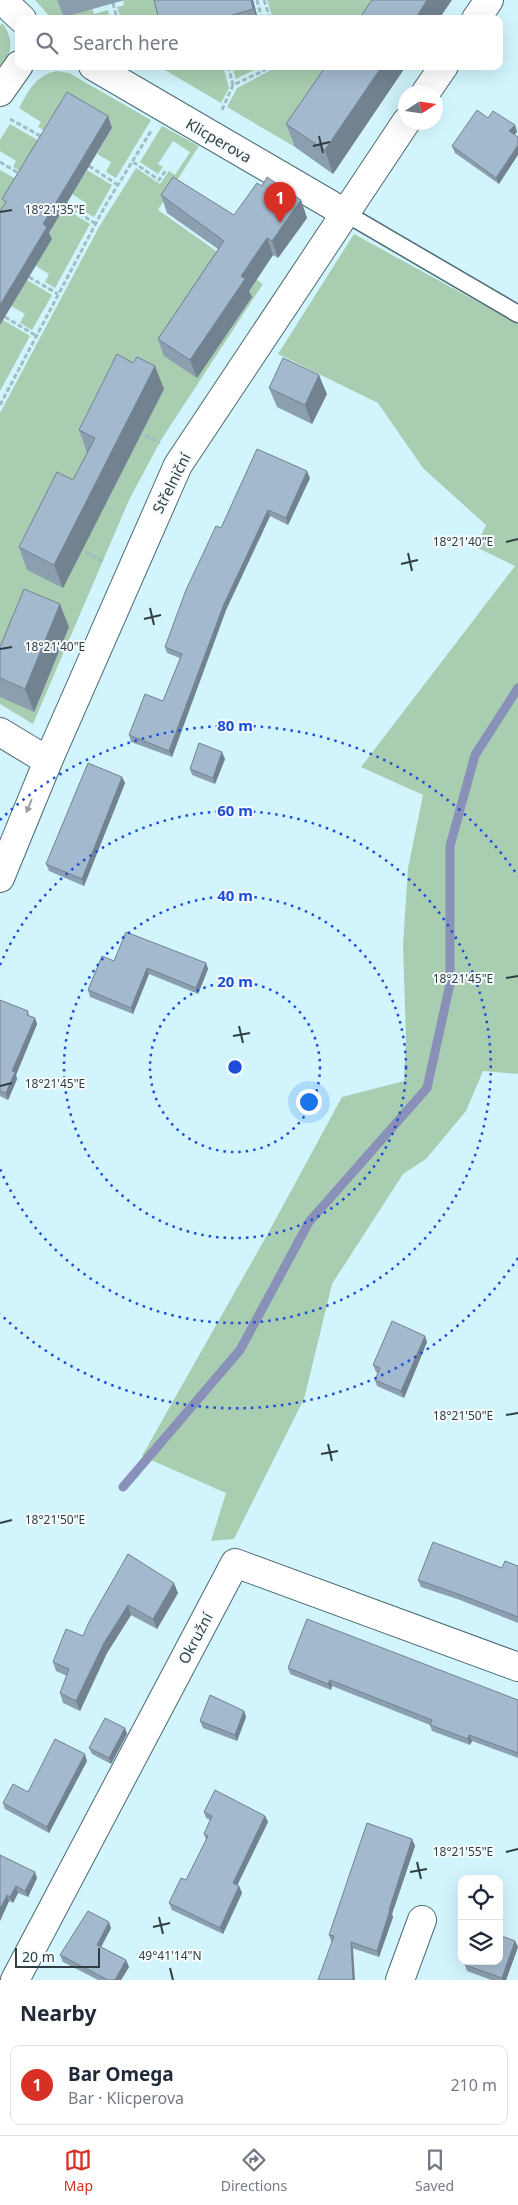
<!DOCTYPE html>
<html lang="en">
<head>
<meta charset="utf-8">
<style>
  :root { --surface:#fff; --page:#f2f2f3; --text:#1f2937; --muted:#747a83; --line:#e0e1e3; --accent:#d93025 }
  body { margin:0; font-family:"Noto Sans",sans-serif; background:var(--page); color:var(--text) }
  .controls { position:absolute; right:15px; bottom:15px; display:grid; overflow:hidden; border-radius:10px; box-shadow:0 5px 20px #0002 }
  .controls button { width:45px; height:45px; display:grid; place-items:center; padding:0; border:0; border-bottom:1px solid var(--line); background:var(--surface); color:var(--text); font:25px sans-serif }
  .compass { position:absolute; left:398px; top:85px; width:45px; height:45px; border-radius:50%; background:var(--surface); box-shadow:0 5px 20px #0002; rotate:78deg }
  .scale { position:absolute; left:15px; bottom:12px; width:85px; box-sizing:border-box; padding-left:5px; border:2px solid #303e41; border-top:0; font-size:14px; line-height:18px; white-space:nowrap; color:#303e41; -webkit-text-stroke:4px #f5fbfd; paint-order:stroke }
  .you { position:absolute; left:308px; top:1101px; width:18px; height:18px; margin:-12px; border:4px solid #fff; border-radius:50%; background:#1a73e8; box-shadow:0 0 0 8px #1a73e833 }
  .badge { display:grid; place-items:center; width:32px; height:32px; border-radius:50%; background:var(--accent); color:#fff; font-size:16px; font-weight:700 }
  .pin { position:absolute; translate:-50% -41px; filter:drop-shadow(0 1px 2px #0008) }
  .pin::after { content:''; position:absolute; top:26px; width:18px; height:15px; background:inherit; clip-path:polygon(0 0,100% 0,50% 100%) }
  .list { margin:0; padding:0; list-style:none }
  h2 { display:flex; justify-content:space-between; align-items:center; height:65px; margin:0; padding:0 20px; font-size:21px }
  h2 small { font-size:16px; font-weight:400; color:var(--muted) }
  .list li { display:grid; grid-template-columns:32px 1fr auto; gap:15px; align-items:center; box-sizing:border-box; height:80px; margin:0 10px 10px; padding:0 10px; border:1px solid var(--line); border-radius:10px }
  .list b { display:block; font-size:19px; white-space:nowrap }
  .list p { margin:0; font-size:16px; white-space:nowrap; color:var(--muted) }
  .list em { font-size:16px; font-style:normal; color:var(--muted) }
  .icon { flex:none; width:28px; height:28px; fill:none; stroke:currentColor; stroke-width:2; stroke-linecap:round; stroke-linejoin:round }
  .map { position:relative; flex:none; width:518px; height:1980px; overflow:hidden }
  .search { position:absolute; background:var(--surface); box-shadow:0 5px 20px #0002; left:15px; right:15px; top:15px; height:55px; display:flex; align-items:center; gap:12px; box-sizing:border-box; padding:0 18px; border-radius:10px; color:var(--muted); font-size:19px }
  .sheet { height:155px; background:var(--surface) }
  nav { display:flex; justify-content:space-around; align-items:center; box-sizing:border-box; height:70px; border-top:1px solid var(--line); background:var(--surface); font-size:14px; color:var(--muted) }
  nav a { display:grid; justify-items:center; gap:2px }
  nav .on { color:var(--accent) }
  .map>svg:first-child { display:block }
  .green { fill:#a9cdb1 }
  .lines { fill:none; stroke-linecap:round; stroke-linejoin:round }
  .stream { stroke:#8a91b9; stroke-width:9 }
  .lane-casing { stroke:#4b6a72; stroke-width:19 }
  .street-casing { stroke:#4b6a72; stroke-width:30 }
  .path { stroke:#a0bdc4; stroke-width:3; stroke-dasharray:5 2.5; stroke-linecap:butt }
  .lane { stroke:#fff; stroke-width:16 }
  .street { stroke:#fff; stroke-width:28 }
  .wall { fill:#8c9fb0 }
  .shaded-wall { fill:#728290 }
  .building { fill:#a3b9cd; stroke:#728290 }
  .oneway { fill:#989ea0 }
  .ticks { fill:none; stroke:#303e41; stroke-width:2 }
  .ring { fill:none; stroke:#1d4ed8; stroke-width:2.5; stroke-dasharray:2.5 5 }
  .labels { text-anchor:middle; dominant-baseline:central; stroke-width:4; stroke-linejoin:round; paint-order:stroke }
  .street-label { font-size:15px; fill:#303e41; stroke:#f5fbfd }
  .ticks-label { font-size:12px; text-anchor:middle; fill:#303e41; stroke:#f5fbfd; stroke-width:4; stroke-linejoin:round; paint-order:stroke }
  .centre { fill:#1d4ed8; stroke:#f5fbfd; stroke-width:2.5 }
  .ring-label { font-size:15px; text-anchor:middle; font-weight:bold; fill:#1d4ed8; stroke:#f5fbfd; stroke-width:4; stroke-linejoin:round; paint-order:stroke }
</style>
</head>
<body>
<div class="map">
<svg width="518" height="1980" viewBox="0 0 518 1980">
  <rect width="100%" height="100%" fill="#d1f4fd"/>
  <path class="green" d="M35 0H59L92 9 94 14 108 10 110 19H52Z
    M125 0H156L161 19H121L117 7 124 5 123 1Z
    M267 0H389L383 19H273Z
    M2 23C14 38 12 51 3 67L0 66V26Z
    M158 66H223L229 88 221 103Z
    M232 66H262L236 79Z
    M271 66H350L295 147 227 107 237 88 269 71Z
    M57 71 69 73 151 120 116 178 106 172 111 162 97 154 112 128 47 132 38 127 41 122 19 108C29 91 35 75 57 71Z
    M10 124 46 145 22 172 13 167 16 161 0 151V140Z
    M162 126 199 146 158 210 263 284 161 440 129 500 33 724 0 704V413L99 227 136 168 160 184 169 171 175 175 190 152 173 141 158 164 163 167 158 174 140 162Z
    M0 170 18 180 0 226Z
    M87 170 112 185 94 217 82 210 86 203 72 194Z
    M64 208 90 224 55 288 45 282 49 274 36 266 47 236Z
    M354 234 518 324V1074L483 1071 466 1111 426 1159 403 1174 332 1284 304 1399 234 1539 211 1541 226 1493 142 1456 266 1237 342 1097 404 1081 406 1038 403 945 408 868 423 795 361 767 515 566 476 547 486 525 423 468 378 403 278 354Z
    M27 280 52 295 32 330 20 323 25 314 11 306Z
    M3 320 30 336 0 391V325Z"/>
  <g class="lines">
    <path class="stream" d="M123 1487 240 1350 309 1222 427 1088 450 984V846L475 755 518 688"/>
    <defs>
      <path id="lane" d="M345 213 518 314"/>
      <path id="street" d="M2 0 22 19
        M476 19 489 0
        M93 66 345 213
        M0 92 19 65
        M426 92 444 66
        M0 732 48 761
        M0 878 48 761 178 465 406 122
        M15 1980 235 1563 518 1667
        M400 1980 422 1920"/>
    </defs>
    <use href="#lane" class="lane-casing"/>
    <use href="#street" class="street-casing"/>
    <path class="path" d="M257 0 262 19
      M264 0 270 19
      M113 3 117 19
      M228 66 233 85
      M45 69 55 66
      M222 110 233 85 265 70 267 66
      M10 119 44 138
      M0 162 20 174
      M133 162 159 180 166 170
      M89 166 118 185
      M66 205 96 224
      M29 277 58 294
      M5 317 35 335
      M0 405 105 206 151 131
      M145 435 160 443
      M85 552 104 562"/>
    <use href="#lane" class="lane"/>
    <use href="#street" class="street"/>
  </g>
  <path class="wall" d="M57 0H125L64 17Z
    M253 0 258 19H159Z
    M326 66H406L333 174 295 147 286 124Z
    M488 118 515 125 517 132 514 135 499 184 455 153 452 146Z
    M262 186 301 200 307 218 278 258 273 255 249 291 252 297 197 378 164 356 158 339 218 249 167 213 161 195 234 215Z
    M269 388 327 394 312 424 277 407Z
    M164 389 63 588 27 570 19 547 73 480 87 453 79 430Z
    M310 478 288 525 270 516 226 610 172 757 131 742 129 735 163 701 180 658 167 653 165 647 221 528Z
    M69 627 34 712 0 697V647Z
    M225 759 215 784 192 775 190 769Z
    M122 777 125 783 84 886 49 871 46 864Z
    M114 961 206 963 208 969 198 994 149 974 133 1014 90 997 88 990Z
    M0 1000 28 1011 29 1016 35 1018 37 1024 16 1075 17 1079 8 1100 0 1096Z
    M427 1342 404 1398 377 1386 375 1380 378 1373 376 1372 373 1365Z
    M128 1554 178 1593 157 1629 131 1615 107 1653 80 1711 63 1703 60 1693 67 1676 56 1671 53 1662 83 1636Z
    M518 1566V1623L460 1600 421 1587 418 1580Z
    M288 1668 518 1700V1758L472 1741 470 1745 432 1731 430 1725 332 1686 331 1690 290 1674Z
    M244 1711 246 1717 237 1741 203 1728 200 1721Z
    M125 1728 127 1734 111 1764 92 1754 89 1748Z
    M87 1761 49 1833 5 1809 3 1803 28 1792Z
    M204 1812 265 1816 268 1822 237 1885 239 1886 242 1893 223 1934 172 1910 169 1903 186 1880 206 1840 204 1834 210 1820 206 1818Z
    M412 1839 415 1846 392 1914 393 1917 379 1957 331 1941 329 1935Z
    M0 1855 37 1878 28 1897 18 1893 13 1903 9 1901 0 1921Z
    M111 1928 101 1947 126 1960 129 1967 121 1980H98L63 1962 60 1955Z
    M515 1941 518 1947 506 1980H491L467 1971 465 1965Z"/>
  <path class="shaded-wall" d="M251 0H253L258 19H257Z
    M427 0H452L439 19H415Z
    M382 66H406L333 174 325 150Z
    M108 116 112 128 49 233 52 239 0 325V305L43 224Z
    M515 125 517 132 511 138 509 131Z
    M518 145V155L499 184 496 178Z
    M301 200 307 218 278 258 272 241Z
    M267 238 273 255 249 291 252 297 197 378 190 360 241 276Z
    M155 366 164 389 63 588 54 565Z
    M319 375 327 394 312 424 305 405Z
    M307 471 310 478 288 525 286 518Z
    M268 510 270 516 226 610 172 757 169 751 224 604Z
    M60 604 69 627 34 712 25 689Z
    M222 752 225 759 215 784 213 778Z
    M122 777 125 783 84 886 82 879Z
    M206 963 208 969 198 994 196 988Z
    M147 968 149 974 133 1014 131 1008Z
    M35 1018 37 1024 16 1075 17 1079 8 1100 6 1093 12 1071Z
    M425 1336 427 1342 404 1398 401 1391Z
    M174 1583 178 1593 157 1629 153 1619Z
    M128 1605 131 1615 107 1653 80 1711 76 1701 104 1643Z
    M330 1680 332 1686 331 1690 328 1684Z
    M244 1711 246 1717 237 1741 235 1735Z
    M125 1728 127 1734 111 1764 109 1758Z
    M469 1735 472 1741 470 1745 468 1739Z
    M85 1754 87 1761 49 1833 47 1827Z
    M265 1816 268 1822 235 1890 233 1883Z
    M412 1839 415 1846 392 1914 393 1917 379 1957 377 1951 389 1910Z
    M35 1872 37 1878 28 1897 25 1891Z
    M16 1886 18 1893 13 1903 10 1897Z
    M239 1886 242 1893 223 1934 220 1928Z
    M7 1895 9 1901 0 1921V1909Z
    M109 1922 111 1928 99 1951 97 1945Z
    M515 1941 518 1947 506 1980H502V1978Z
    M351 1942 353 1949 355 1980H353Z
    M126 1960 129 1967 121 1980H115Z"/>
  <path class="building" d="M154 0H251L253 9 219 19H159Z
    M372 0H427L415 19H359Z
    M326 66H382L325 150 286 124Z
    M67 92 108 116 43 224 47 227 0 305V211L6 202 2 199Z
    M477 110 488 118 493 111 515 125 509 131 518 137V145L496 178 452 146Z
    M173 177 234 215 257 183 262 186 267 177 301 200 272 241 267 238 241 276 245 279 190 360 158 339 224 241 161 195Z
    M117 354 133 363 137 357 155 366 54 565 19 547 57 472 73 480 95 438 79 430Z
    M283 358 319 375 305 405 269 388Z
    M257 449 307 471 286 518 268 510 224 604 169 751 129 735 145 694 163 701 182 654 165 647 186 590 216 526 221 528Z
    M24 589 60 604 25 689 0 678V647Z
    M199 743 222 752 213 778 190 769Z
    M88 763 122 777 82 879 46 864Z
    M126 932 206 963 196 988 147 968 131 1008 88 990 102 956 114 961Z
    M0 1000 28 1011 27 1015 35 1018 12 1071 15 1072 6 1093 0 1091Z
    M392 1321 425 1336 401 1391 375 1380 380 1368 373 1365Z
    M433 1542 502 1568 505 1561 518 1566V1617L458 1594 418 1580Z
    M128 1554 174 1583 153 1619 128 1605 104 1643 76 1701 60 1693 69 1669 53 1662 66 1629 83 1636 89 1622Z
    M307 1619 518 1700V1753L469 1735 468 1739 430 1725 432 1720 330 1680 328 1684 288 1668Z
    M210 1695 244 1711 235 1735 200 1721Z
    M105 1718 125 1728 109 1758 89 1748Z
    M55 1739 85 1754 47 1827 3 1803 13 1784 28 1792Z
    M215 1790 265 1816 233 1883 239 1886 220 1928 169 1903 181 1878 186 1880 208 1836 204 1834 212 1816 204 1812Z
    M367 1823 412 1839 389 1910H390L377 1951 351 1942 353 1980H318L334 1936 329 1935Z
    M0 1855 35 1872 25 1891 16 1886 10 1897 7 1895 0 1909Z
    M88 1911 109 1922 97 1945 126 1960 115 1980H108L60 1955Z
    M499 1935 515 1941 502 1978 465 1965 466 1961H499Z"/>
  <defs><path id="oneway-solid" d="M-6-.8H1V-3.2L6.5 0L1 3.2V.8H-6Z" transform="scale(1.25)"/></defs>
  <use class="oneway" href="#oneway-solid" transform="translate(29 806) rotate(112)"/>
  <path class="ticks" d="M319 136 323 153M313 146 330 142M0 212 12 210M506 542 518 539M408 553 412 571M401 564 418 560M150 608 154 625M144 619 161 615M0 649 12 647M506 978 518 976M239 1026 243 1043M233 1036 250 1033M0 1086 12 1083M506 1415 518 1413M328 1444 332 1461M321 1454 338 1451M0 1523 12 1520M506 1852 518 1849M417 1862 421 1879M410 1872 427 1869M159 1917 163 1934M153 1927 170 1923M170 1968 173 1980"/>
  <g class="ring">
    <circle cx="235" cy="1067" r="85"/>
    <circle cx="235" cy="1067" r="171"/>
    <path d="M0 965A256 256 0 1 1 0 1169"/>
    <path d="M518 1258A341 341 0 0 1 0 1314M0 820A341 341 0 0 1 518 876"/>
  </g>
  <g class="labels">
    <g class="street-label">
      <text transform="translate(219 140) rotate(30)">Klicperova</text>
      <text transform="translate(171 483) rotate(-63)">Střelniční</text>
      <text transform="translate(195 1638) rotate(-62)">Okružní</text>
    </g>
  </g>
  <g class="ticks-label">
    <text x="55" y="214">18°21'35"E</text>
    <text x="463" y="546">18°21'40"E</text>
    <text x="55" y="651">18°21'40"E</text>
    <text x="463" y="983">18°21'45"E</text>
    <text x="55" y="1088">18°21'45"E</text>
    <text x="463" y="1420">18°21'50"E</text>
    <text x="55" y="1524">18°21'50"E</text>
    <text x="463" y="1856">18°21'55"E</text>
    <text x="170" y="1960">49°41'14"N</text>
  </g>
  <circle cx="235" cy="1067" r="8" class="centre"/>
  <g class="ring-label">
    <text x="235" y="731">80 m</text>
    <text x="235" y="816">60 m</text>
    <text x="235" y="901">40 m</text>
    <text x="235" y="987">20 m</text>
  </g>
</svg>
<div class="controls">
<button><svg class="icon" aria-label="locate" viewBox="0 0 24 24"><circle cx="12" cy="12" r="6"/><path d="M12 2v4M12 18v4M2 12h4M18 12h4"/></svg></button>
<button><svg class="icon" aria-label="layers" viewBox="0 0 24 24"><path d="M12 4l9 5-9 5-9-5zM3 14l9 5 9-5"/></svg></button>
</div>
<svg class="compass" viewBox="-18 -18 36 36"><path d="M0-13l5 13h-10z" fill="#e53935"/><path d="M0 13l5-13h-10z" fill="#747a83"/></svg>
<div class="scale">20 m</div>
<div class="you"></div>
<div class="pin badge" style="left:280px;top:223px">1</div>
<div class="search"><svg class="icon" aria-label="search" viewBox="0 0 24 24"><circle cx="10" cy="10" r="6"/><path d="M15 15l6 6"/></svg>Search here</div>
</div>
<section class="sheet">
<h2>Nearby<small></small></h2>
<ul class="list">
<li><span class="badge">1</span><div><b>Bar Omega</b><p>Bar · Klicperova</p></div><em>210 m</em></li>
</ul>
</section>
<nav>
<a class="on"><svg class="icon" aria-label="map" viewBox="0 0 24 24"><path d="M3 6l6-2 6 2 6-2v14l-6 2-6-2-6 2zM9 4v14M15 6v14"/></svg>Map</a>
<a><svg class="icon" aria-label="directions" viewBox="0 0 24 24"><path d="M12 3l9 9-9 9-9-9zM9 14v-3h6M13 9l2 2-2 2"/></svg>Directions</a>
<a><svg class="icon" aria-label="saved" viewBox="0 0 24 24"><path d="M7 4h10v16l-5-4-5 4z"/></svg>Saved</a>
</nav>
</body>
</html>
